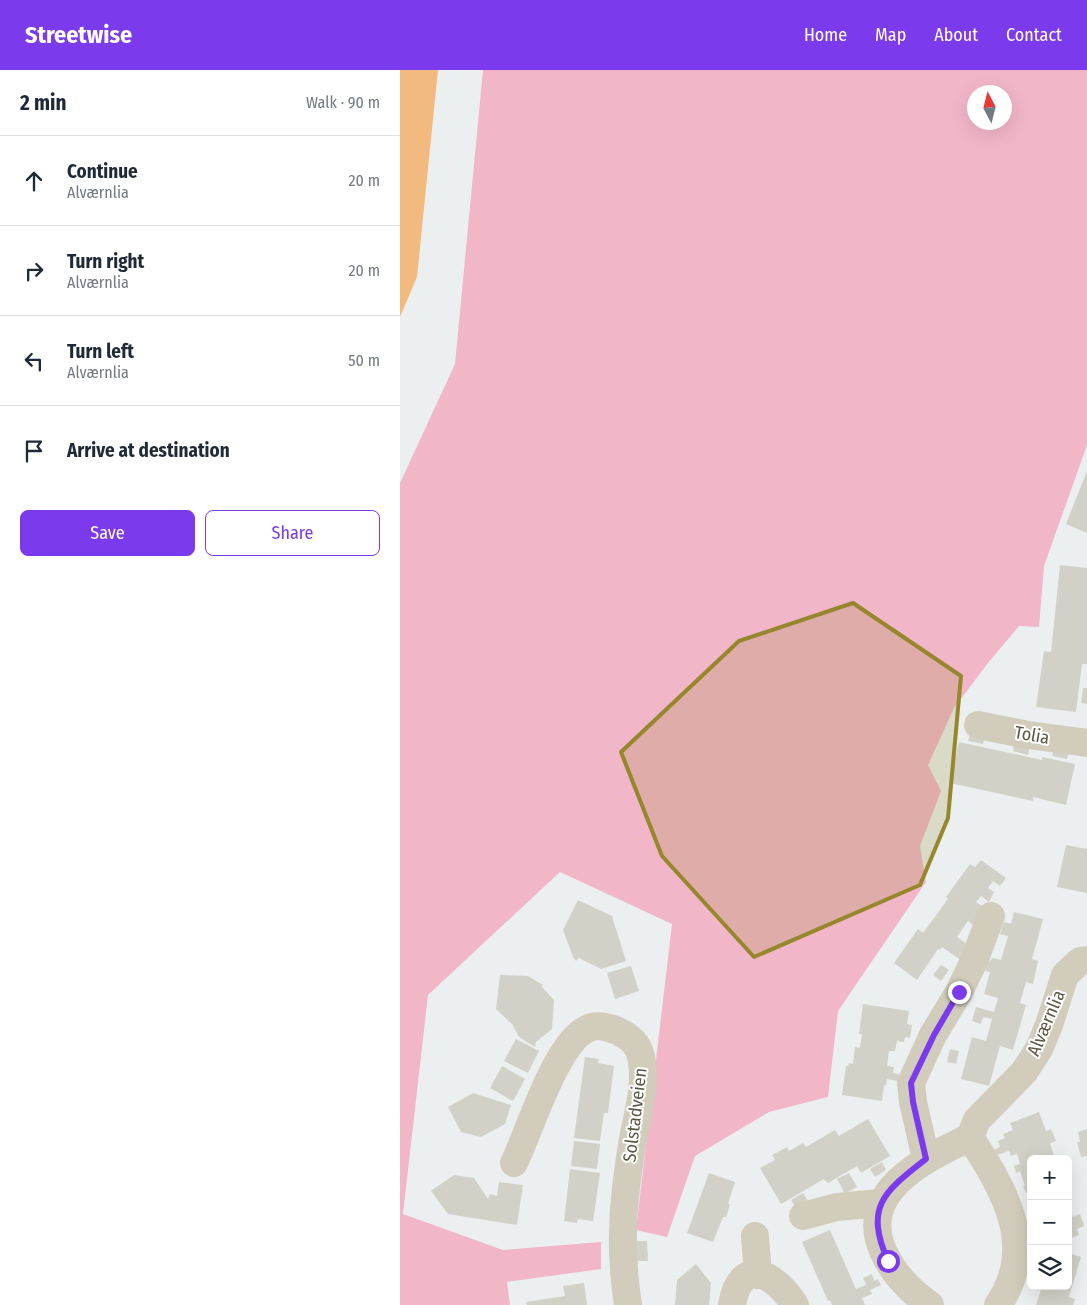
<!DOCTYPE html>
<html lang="en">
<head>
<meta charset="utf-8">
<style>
  :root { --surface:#fff; --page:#f6f6f7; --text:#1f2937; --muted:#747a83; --line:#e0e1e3; --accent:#7c3aed }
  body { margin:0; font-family:"Fira Sans Condensed",sans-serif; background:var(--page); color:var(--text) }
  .controls { position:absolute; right:15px; bottom:15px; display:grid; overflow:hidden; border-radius:8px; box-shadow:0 5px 20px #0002 }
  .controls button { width:45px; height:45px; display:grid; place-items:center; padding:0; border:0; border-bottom:1px solid var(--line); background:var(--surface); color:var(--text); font:25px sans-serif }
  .compass { position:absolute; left:567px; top:15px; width:45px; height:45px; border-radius:50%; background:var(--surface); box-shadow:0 5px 20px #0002; rotate:353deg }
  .stop { position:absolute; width:15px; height:15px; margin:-11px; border:4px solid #7c3aed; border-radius:50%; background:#fff }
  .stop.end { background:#7c3aed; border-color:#fff; box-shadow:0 1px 5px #0008 }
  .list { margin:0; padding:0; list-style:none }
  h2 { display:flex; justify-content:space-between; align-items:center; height:65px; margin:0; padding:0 20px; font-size:21px }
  h2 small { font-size:16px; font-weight:400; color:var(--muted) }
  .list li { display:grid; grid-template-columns:32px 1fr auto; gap:15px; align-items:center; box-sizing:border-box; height:90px; padding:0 20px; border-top:1px solid var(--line) }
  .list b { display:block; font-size:19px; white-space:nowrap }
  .list p { margin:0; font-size:16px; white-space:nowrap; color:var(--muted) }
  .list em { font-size:16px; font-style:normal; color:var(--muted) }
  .actions { display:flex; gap:10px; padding:15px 20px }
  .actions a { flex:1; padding:11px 0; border:1px solid var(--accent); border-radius:8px; text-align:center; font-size:18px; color:var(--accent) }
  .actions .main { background:var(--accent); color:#fff }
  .icon { flex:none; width:28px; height:28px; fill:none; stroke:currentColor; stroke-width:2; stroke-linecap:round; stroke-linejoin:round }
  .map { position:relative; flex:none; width:687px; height:1235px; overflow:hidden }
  header { display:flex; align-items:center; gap:30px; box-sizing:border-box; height:70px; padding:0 25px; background:var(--accent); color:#fff }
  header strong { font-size:24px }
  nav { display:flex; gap:28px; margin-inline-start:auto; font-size:18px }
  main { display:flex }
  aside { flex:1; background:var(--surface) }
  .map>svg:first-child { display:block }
  .green { fill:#f2b6c9; fill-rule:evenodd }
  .water { fill:#f3ba7f }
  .building { fill:#d2d1c8 }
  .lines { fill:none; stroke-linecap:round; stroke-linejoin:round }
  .minor { stroke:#d1ccbb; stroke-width:28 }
  .route { stroke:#7c3aed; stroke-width:6 }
  .marked { fill:#96862c; fill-opacity:0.2; stroke:#96862c; stroke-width:4; stroke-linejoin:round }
  .labels { text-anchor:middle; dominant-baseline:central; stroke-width:4; stroke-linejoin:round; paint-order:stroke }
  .street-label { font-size:18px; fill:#5c5643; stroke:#fff }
</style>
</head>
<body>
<header>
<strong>Streetwise</strong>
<nav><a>Home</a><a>Map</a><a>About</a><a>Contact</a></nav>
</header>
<main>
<aside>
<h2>2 min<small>Walk · 90 m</small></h2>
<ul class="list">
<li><svg class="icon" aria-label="ahead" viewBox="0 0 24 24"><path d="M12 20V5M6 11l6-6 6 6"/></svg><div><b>Continue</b><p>Alværnlia</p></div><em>20 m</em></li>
<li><svg class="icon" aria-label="right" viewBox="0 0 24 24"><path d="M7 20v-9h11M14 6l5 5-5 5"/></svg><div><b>Turn right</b><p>Alværnlia</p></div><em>20 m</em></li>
<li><svg class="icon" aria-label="left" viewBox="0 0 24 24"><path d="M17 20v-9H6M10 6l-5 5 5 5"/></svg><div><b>Turn left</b><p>Alværnlia</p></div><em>50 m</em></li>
<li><svg class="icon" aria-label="arrive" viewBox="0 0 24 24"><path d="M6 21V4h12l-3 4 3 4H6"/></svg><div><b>Arrive at destination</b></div></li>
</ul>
<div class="actions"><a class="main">Save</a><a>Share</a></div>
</aside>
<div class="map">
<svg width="687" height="1235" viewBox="0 0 687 1235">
  <rect width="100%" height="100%" fill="#eceff0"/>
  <path class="green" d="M83 0H687V375L644 496 639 557 619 556 588 593 554 638 528 695 541 721 520 776 526 812 438 941 428 1027 369 1042 295 1086 267 1167 236 1160 272 854 160 802 28 925 3 1144 103 1180 201 1172V1199L107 1212 110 1235H0V413L55 294ZM574 22H604V52H574Z"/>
  <path class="water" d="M0 0H38L17 207 0 247Z"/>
  <path class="building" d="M687 401V463L666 454Z
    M660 495 687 498V594H682L676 642 636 637 644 581 651 582Z
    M683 618H687V634L681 633Z
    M570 663 585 667 583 674 568 671Z
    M559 672 642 690V687L675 694 666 735 633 727V731L550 713Z
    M614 673 630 677 628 685 613 681Z
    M654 678 669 682 667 689 652 686Z
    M666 775 687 779V823L657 817Z
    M581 790 606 808 600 816 593 811 588 818 594 822 589 832 581 826 576 832 588 840 574 856 568 851 557 867 572 878 562 891 542 877 540 880 538 879 517 910 494 893 518 859 523 863 548 829 546 827 570 794 575 797Z
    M178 830 212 846 226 891 201 899 179 888 176 891 173 887 163 860Z
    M614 842 643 849 632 889 638 891 633 914 626 912 620 933 626 935 613 980 600 976 589 1016 561 1009 572 967 586 971 592 949 583 947 581 954 572 951 576 937 594 942 598 928 584 924 590 902 585 901 587 893 593 888 601 890 608 866 600 864 604 852 611 854Z
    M541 895 549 900 541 911 533 905Z
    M231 896 239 921 215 929 207 903Z
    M100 905 128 906 143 915 142 917 154 930 152 959 136 972 135 977 119 967 112 954 96 939Z
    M463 934 509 941 507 954 512 955 510 968 505 967 504 972 497 971 495 981H489L487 996 494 997 493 1003 499 1004 498 1011 487 1009 486 1015H484L482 1031 442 1025 446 996H448L449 993 453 994 455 977 460 978 462 964H459Z
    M116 969 139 981 128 1003 104 991Z
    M550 979 559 981 556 994 547 992Z
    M185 987 199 989 198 993 214 996 208 1043H204L200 1071 174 1068Z
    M102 996 125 1009 113 1031 90 1018Z
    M73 1023 111 1035 105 1054 81 1067 61 1062 48 1037Z
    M639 1042 646 1061 651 1059 656 1071 650 1073 655 1089H631V1121L626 1123 623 1116H625L620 1101 616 1103 614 1096 620 1094 617 1084 611 1086 609 1081 597 1085 595 1079 600 1077 598 1071 605 1068 603 1064 613 1060 610 1053Z
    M468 1049 490 1086 461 1103 457 1096 428 1113 424 1109 381 1134 360 1098 375 1090 372 1085 387 1077 389 1081 403 1073 406 1077 435 1060 439 1066Z
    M687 1059V1086L681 1087 677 1072H680L678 1062Z
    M174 1071 200 1074 197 1099 171 1096Z
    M482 1092 486 1100 475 1107 470 1099Z
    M170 1099 200 1103 193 1151 178 1149 177 1153 164 1151Z
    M309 1103 335 1112 328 1134H330L326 1147H323L313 1172 287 1163Z
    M449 1103 457 1117 445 1124 437 1109Z
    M54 1105 74 1108 88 1129 90 1124 97 1126 99 1112 123 1115 117 1155 48 1144 31 1121Z
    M403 1123 408 1131 396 1138 391 1130Z
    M668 1134 673 1147 680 1144 684 1156 677 1159 679 1165 668 1169Z
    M430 1160 456 1219 466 1215 463 1208 472 1204 474 1211 478 1209 481 1215 470 1220 472 1224 462 1228 465 1235H432L430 1230 428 1231 402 1172Z
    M233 1171H247L248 1191H234Z
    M668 1183 681 1187 669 1227 675 1229 673 1235H636L642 1216H668Z
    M296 1194 311 1213 309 1235H275L277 1210Z
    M184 1213 187 1235H127L126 1232 165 1226 163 1216Z"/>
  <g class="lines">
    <path class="minor" d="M578 655 628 665 687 673
      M570 1067C603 1118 639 1176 598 1235
      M526 1089 513 1032 511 1013 533 965 559 922 574 891 591 846
      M114 1093C129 1062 156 973 187 959 194 955 202 956 209 958 222 961 236 970 240 983 248 1010 238 1043 233 1069 230 1086 228 1102 226 1118 221 1158 222 1196 228 1235
      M403 1146 437 1137 481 1133
      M355 1166 358 1205
      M332 1235C341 1184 375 1204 395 1235
      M530 1235C510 1221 493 1203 483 1181 457 1120 526 1089 570 1067L577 1050 624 1002 639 979 649 955 665 905 680 891 687 890"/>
  </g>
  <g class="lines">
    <path class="route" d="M488 1191C464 1136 484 1122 526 1089L513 1032 511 1013 534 965 559 922"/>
  </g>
  <path class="marked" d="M453 533 561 606 548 748 520 815 354 887 262 786 221 682 339 571Z"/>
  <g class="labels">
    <g class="street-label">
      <text transform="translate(632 665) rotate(10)">Tolia</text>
      <text transform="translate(646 953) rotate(-67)">Alværnlia</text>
      <text transform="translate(235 1045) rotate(-83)">Solstadveien</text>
    </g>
  </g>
</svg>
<div class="controls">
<button>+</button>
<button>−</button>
<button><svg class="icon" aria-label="layers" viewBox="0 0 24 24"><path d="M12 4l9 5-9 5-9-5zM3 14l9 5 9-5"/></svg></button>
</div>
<svg class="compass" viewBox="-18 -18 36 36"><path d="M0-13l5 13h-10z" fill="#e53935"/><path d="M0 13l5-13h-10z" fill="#747a83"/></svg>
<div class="stop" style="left:488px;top:1191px"></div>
<div class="stop end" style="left:559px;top:922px"></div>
</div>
</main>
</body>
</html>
